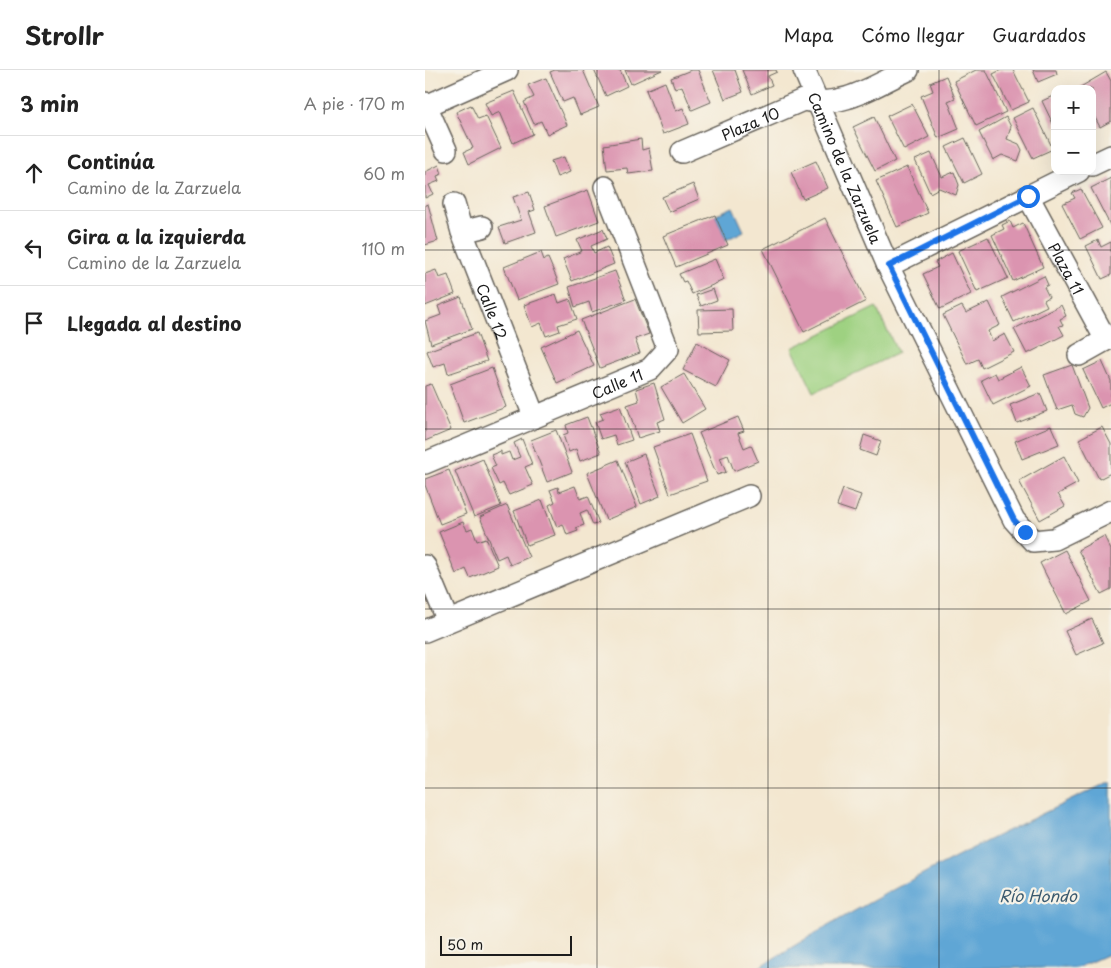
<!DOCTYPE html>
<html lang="es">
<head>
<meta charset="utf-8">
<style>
  :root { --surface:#fff; --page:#f2f2f2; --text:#222; --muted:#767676; --line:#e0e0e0 }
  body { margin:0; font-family:"Playpen Sans",sans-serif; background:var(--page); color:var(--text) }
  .controls { position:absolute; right:15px; top:15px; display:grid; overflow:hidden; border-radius:10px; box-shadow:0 5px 20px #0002 }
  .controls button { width:45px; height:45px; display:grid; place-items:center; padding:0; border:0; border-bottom:1px solid var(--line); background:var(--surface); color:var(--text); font:25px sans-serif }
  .scale { position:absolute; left:15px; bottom:12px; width:132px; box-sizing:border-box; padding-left:5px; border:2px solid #1c1c1c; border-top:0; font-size:14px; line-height:18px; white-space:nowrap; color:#1c1c1c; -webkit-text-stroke:4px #f7f3e8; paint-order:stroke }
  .stop { position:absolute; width:15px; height:15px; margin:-11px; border:4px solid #1a73e8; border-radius:50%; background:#fff }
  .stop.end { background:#1a73e8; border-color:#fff; box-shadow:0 1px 5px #0008 }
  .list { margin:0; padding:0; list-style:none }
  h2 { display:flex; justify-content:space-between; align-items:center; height:65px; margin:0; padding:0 20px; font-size:21px }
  h2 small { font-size:16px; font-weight:400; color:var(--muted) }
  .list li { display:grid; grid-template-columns:32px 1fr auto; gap:15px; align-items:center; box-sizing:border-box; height:75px; padding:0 20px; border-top:1px solid var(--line) }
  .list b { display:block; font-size:19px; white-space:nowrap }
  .list p { margin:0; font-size:16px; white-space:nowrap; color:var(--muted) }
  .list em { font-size:16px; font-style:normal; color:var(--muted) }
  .icon { flex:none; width:28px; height:28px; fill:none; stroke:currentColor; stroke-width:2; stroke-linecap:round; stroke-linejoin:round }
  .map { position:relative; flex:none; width:686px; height:898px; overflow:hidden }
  header { display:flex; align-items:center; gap:30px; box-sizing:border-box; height:70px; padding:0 25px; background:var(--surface); border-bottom:1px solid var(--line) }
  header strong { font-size:24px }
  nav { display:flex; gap:28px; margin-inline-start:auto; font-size:18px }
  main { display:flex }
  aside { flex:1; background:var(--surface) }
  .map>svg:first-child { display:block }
  .green { fill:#9ed181; stroke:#5d764e }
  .water { fill:#5ea6d5; stroke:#3d6178 }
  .building { fill:#db94b0 }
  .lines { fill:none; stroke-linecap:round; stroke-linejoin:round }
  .minor-casing { stroke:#67635b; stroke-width:24 }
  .minor { stroke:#fff; stroke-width:21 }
  .route { stroke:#1a73e8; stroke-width:6 }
  .grid { fill:none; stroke:#1c1c1c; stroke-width:1; stroke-opacity:0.55 }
  .labels { text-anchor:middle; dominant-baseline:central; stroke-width:4.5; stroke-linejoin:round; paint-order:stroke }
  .street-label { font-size:15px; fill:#1c1c1c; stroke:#f7f3e8 }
  .water-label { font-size:16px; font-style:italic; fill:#3a5a6f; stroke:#f7f3e8 }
</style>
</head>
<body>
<header>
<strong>Strollr</strong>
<nav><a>Mapa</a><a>Cómo llegar</a><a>Guardados</a></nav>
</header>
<main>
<aside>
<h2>3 min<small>A pie · 170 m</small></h2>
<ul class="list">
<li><svg class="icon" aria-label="ahead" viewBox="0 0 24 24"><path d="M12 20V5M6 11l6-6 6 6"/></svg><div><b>Continúa</b><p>Camino de la Zarzuela</p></div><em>60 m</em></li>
<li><svg class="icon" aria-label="left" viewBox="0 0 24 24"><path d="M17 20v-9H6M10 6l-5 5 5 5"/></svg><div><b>Gira a la izquierda</b><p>Camino de la Zarzuela</p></div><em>110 m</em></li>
<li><svg class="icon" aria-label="arrive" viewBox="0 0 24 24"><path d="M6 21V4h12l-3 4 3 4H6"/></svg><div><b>Llegada al destino</b></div></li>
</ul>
</aside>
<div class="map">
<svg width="686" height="898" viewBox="0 0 686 898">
  <rect width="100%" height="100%" fill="#f7f3e8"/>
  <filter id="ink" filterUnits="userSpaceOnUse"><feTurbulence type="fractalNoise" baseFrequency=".02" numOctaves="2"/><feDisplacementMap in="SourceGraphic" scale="10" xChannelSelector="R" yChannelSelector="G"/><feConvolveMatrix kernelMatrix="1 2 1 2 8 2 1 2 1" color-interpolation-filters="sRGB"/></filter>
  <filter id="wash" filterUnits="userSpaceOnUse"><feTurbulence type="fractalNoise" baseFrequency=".0096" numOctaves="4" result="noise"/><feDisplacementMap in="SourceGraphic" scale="20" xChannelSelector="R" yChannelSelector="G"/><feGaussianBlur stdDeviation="1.12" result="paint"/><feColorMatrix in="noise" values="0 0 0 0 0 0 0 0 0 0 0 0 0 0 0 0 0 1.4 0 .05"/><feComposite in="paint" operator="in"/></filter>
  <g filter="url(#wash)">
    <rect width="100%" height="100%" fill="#f3e7d0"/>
    <path class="green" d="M451 237 473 283 389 323 367 278Z"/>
    <path class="water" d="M308 137 319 161 301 170 290 145Z
      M686 711V883L652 898H333C446 827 565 768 686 711Z"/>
    <g id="blocks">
      <path class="building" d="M130 0H158L174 37 155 45 148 28 138 32 125 2Z
        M169 0H195L202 16 181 26Z
        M200 0H237L206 14Z
        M266 0H273L286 32 267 40 257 16 250 19 246 8Z
        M288 0H310L318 22 300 29Z
        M317 0H351L352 2 343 6 347 15 327 24Z
        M551 0H561L581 42 551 56 529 11Z
        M576 0H588L604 32 586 40 568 4Z
        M608 0H631L632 4 613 12Z
        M681 2 686 11V51L675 57 667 42V19H652Z
        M521 6 530 28 523 31 534 59 513 68 496 26 508 21 505 13Z
        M121 8 142 55 122 64 116 51 109 54 99 32 109 27 103 15Z
        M240 12 251 41 258 38 264 54 238 64 221 20Z
        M89 21 108 64 88 73 75 42 66 46 60 33Z
        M630 25V58L617 31Z
        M487 34 504 67 479 80 462 46Z
        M46 35 53 49 61 46 76 78 44 94 39 82 48 78 31 42Z
        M608 38 628 79 608 88 588 48Z
        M449 47 470 91 450 101 428 57Z
        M581 47 586 57 582 69 594 74 597 80 593 91 577 85 568 90 554 62Z
        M540 68 557 104 539 113 521 77Z
        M216 69 217 80 224 78 228 101 203 104 202 98 182 100 179 75Z
        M506 83 517 107 529 102 534 115 531 125 514 118 505 123 490 90Z
        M139 87 145 102 132 107 126 91Z
        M391 91 403 118 378 129 366 102Z
        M14 95 17 104 12 106 14 111 4 115 8 124 0 128V102Z
        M482 97 503 143 472 157 451 111Z
        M686 108V157L666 118Z
        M268 114 274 129 244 142 237 127Z
        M656 119 677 158 655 169 637 134 650 128 647 123Z
        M163 120 174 151 131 167 120 136Z
        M104 122 110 140 104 142 111 162 80 173 74 157 96 150 88 127Z
        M3 134 13 171 0 175V135Z
        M290 145 303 175 251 197 238 166Z
        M400 148 441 231 379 262 338 179Z
        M585 151 588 158 598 153 618 197 588 211 567 165 579 159 577 155Z
        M178 159 182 169 166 176 169 183 182 177 189 194 147 211 138 189 157 181 152 170Z
        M563 167 583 208 552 222 533 181Z
        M673 170 676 177 686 172V205L677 209 661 176Z
        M116 182 119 190 123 188 134 214 92 230 79 197Z
        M527 183 546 224 515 239 498 204 513 197 510 192Z
        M290 189 299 210 267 224 261 211 258 212 254 204Z
        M11 200 14 208 23 205 30 224 0 236V204Z
        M190 201 201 230 167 242 164 232 150 237 144 217Z
        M619 206 623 215 619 217 624 227 619 230 622 236 589 252 577 227Z
        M288 219 292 230 276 236 271 225Z
        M131 224 134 233 145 229 152 249 133 255 135 261 121 266 116 253 107 257 99 235Z
        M36 227 47 259 6 274 0 251 16 245 13 236Z
        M210 229 224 264 210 269 215 283 175 298 156 250Z
        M564 232 575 255 563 261 567 271 580 264 589 282 557 298 553 289 542 294 518 245 537 236 541 243Z
        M636 235 641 246 635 249 638 255 634 256 639 265 602 284 589 259Z
        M307 239 308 261 274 262 273 240Z
        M152 260 169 296 132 313 116 277Z
        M52 263 62 291 23 304 20 293 8 297 2 281Z
        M272 272 305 290 291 317 258 300Z
        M677 291 686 311V333L676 338 658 300Z
        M647 295 663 338 658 347 650 344 647 335 632 340 619 305Z
        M596 297 606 316 568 335 556 310 570 303 573 309Z
        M67 298 81 337 39 353 25 314Z
        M259 304 280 339 257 353 236 317Z
        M229 313 240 349 232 352 235 361 213 368 202 335 214 331 211 319Z
        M6 314 26 360 0 371V316Z
        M615 323 622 341 592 353 585 335Z
        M195 336 207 370 192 375 189 365 176 369 170 352 178 349 175 343Z
        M162 347 176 383 155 391 151 379 144 382 138 365 143 363 141 355Z
        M313 347 319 361 313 363 319 378 326 375 333 391 309 401 303 385 295 388 301 402 292 405 274 363Z
        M626 356 634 374 597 389 590 371Z
        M677 357 686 374V403L674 409 654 369Z
        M131 360 147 402 122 412 106 370Z
        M265 364 282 411 245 424 228 377Z
        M439 365 456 371 451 386 435 380Z
        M97 369 107 394 100 397 108 415 84 425 78 413 74 415 66 398 71 396 66 385 76 381V385L84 382 87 390 95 387 89 373Z
        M219 384 235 426 216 434 200 392Z
        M639 386 653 413 633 424 640 436 615 450 594 411Z
        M58 389 76 436 49 447 30 401Z
        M193 390 212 437 181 450 162 403Z
        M24 400 41 444 15 454 0 415V409Z
        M150 416 155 429 163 426 174 453 168 455 162 440 155 443 159 455 151 458 153 461 142 465 138 454 132 457 124 435 130 432 125 420 133 417 134 422Z
        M418 419 436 425 430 442 412 436Z
        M117 430 130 465 102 475 89 441Z
        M82 435 104 487 85 495 81 485 72 489 55 447Z
        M38 452 42 460 47 458 52 471 61 468 73 496 45 508 41 499 31 504 14 462Z
        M679 466 686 480V519L676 524 653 480Z
        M640 480 666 531 641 544 615 493Z
        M667 549 678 573 651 585 640 561Z"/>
    </g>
  </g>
  <g filter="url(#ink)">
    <use href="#blocks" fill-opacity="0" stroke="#67635b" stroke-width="1"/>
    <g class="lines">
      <defs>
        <g id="minor">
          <path id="s1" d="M379 0 463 196 589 450 608 471 629 469 686 441"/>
          <path d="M0 33 21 80"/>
          <path d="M1 36 82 0"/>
          <path id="s2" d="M257 82 378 30C419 38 446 17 483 0"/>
          <path d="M667 95 686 86"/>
          <path id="s3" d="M603 126 681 270"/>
          <path id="s4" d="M29 134 37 162 109 346"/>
          <path d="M37 162 57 157"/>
          <path d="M463 196 654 101"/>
          <path d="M654 285 686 267"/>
          <path id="s5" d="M0 393 225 299 243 279 180 117"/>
          <path d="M0 496 23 551"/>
          <path d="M0 561 324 426"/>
        </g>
      </defs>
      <use href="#minor" class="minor-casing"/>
      <use href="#minor" class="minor"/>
    </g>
  </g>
  <g class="lines" filter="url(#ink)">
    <path class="route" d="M600 462 589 450 464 196 603 126"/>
  </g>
  <path class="grid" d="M172 0V898M343 0V898M514 0V898M0 180H686M0 359H686M0 539H686M0 718H686"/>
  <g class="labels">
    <g class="street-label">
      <text stroke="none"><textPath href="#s2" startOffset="74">Plaza 10</textPath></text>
      <text stroke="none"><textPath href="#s1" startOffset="106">Camino de la Zarzuela</textPath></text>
      <text stroke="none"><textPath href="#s3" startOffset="82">Plaza 11</textPath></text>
      <text stroke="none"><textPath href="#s4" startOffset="114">Calle 12</textPath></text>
      <text stroke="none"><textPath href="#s5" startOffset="208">Calle 11</textPath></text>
    </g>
    <g class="water-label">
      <text x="613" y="825">Río Hondo</text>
    </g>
  </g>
</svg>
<div class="controls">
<button>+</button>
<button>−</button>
</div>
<div class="scale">50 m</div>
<div class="stop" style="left:603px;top:126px"></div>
<div class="stop end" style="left:600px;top:462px"></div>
</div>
</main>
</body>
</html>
